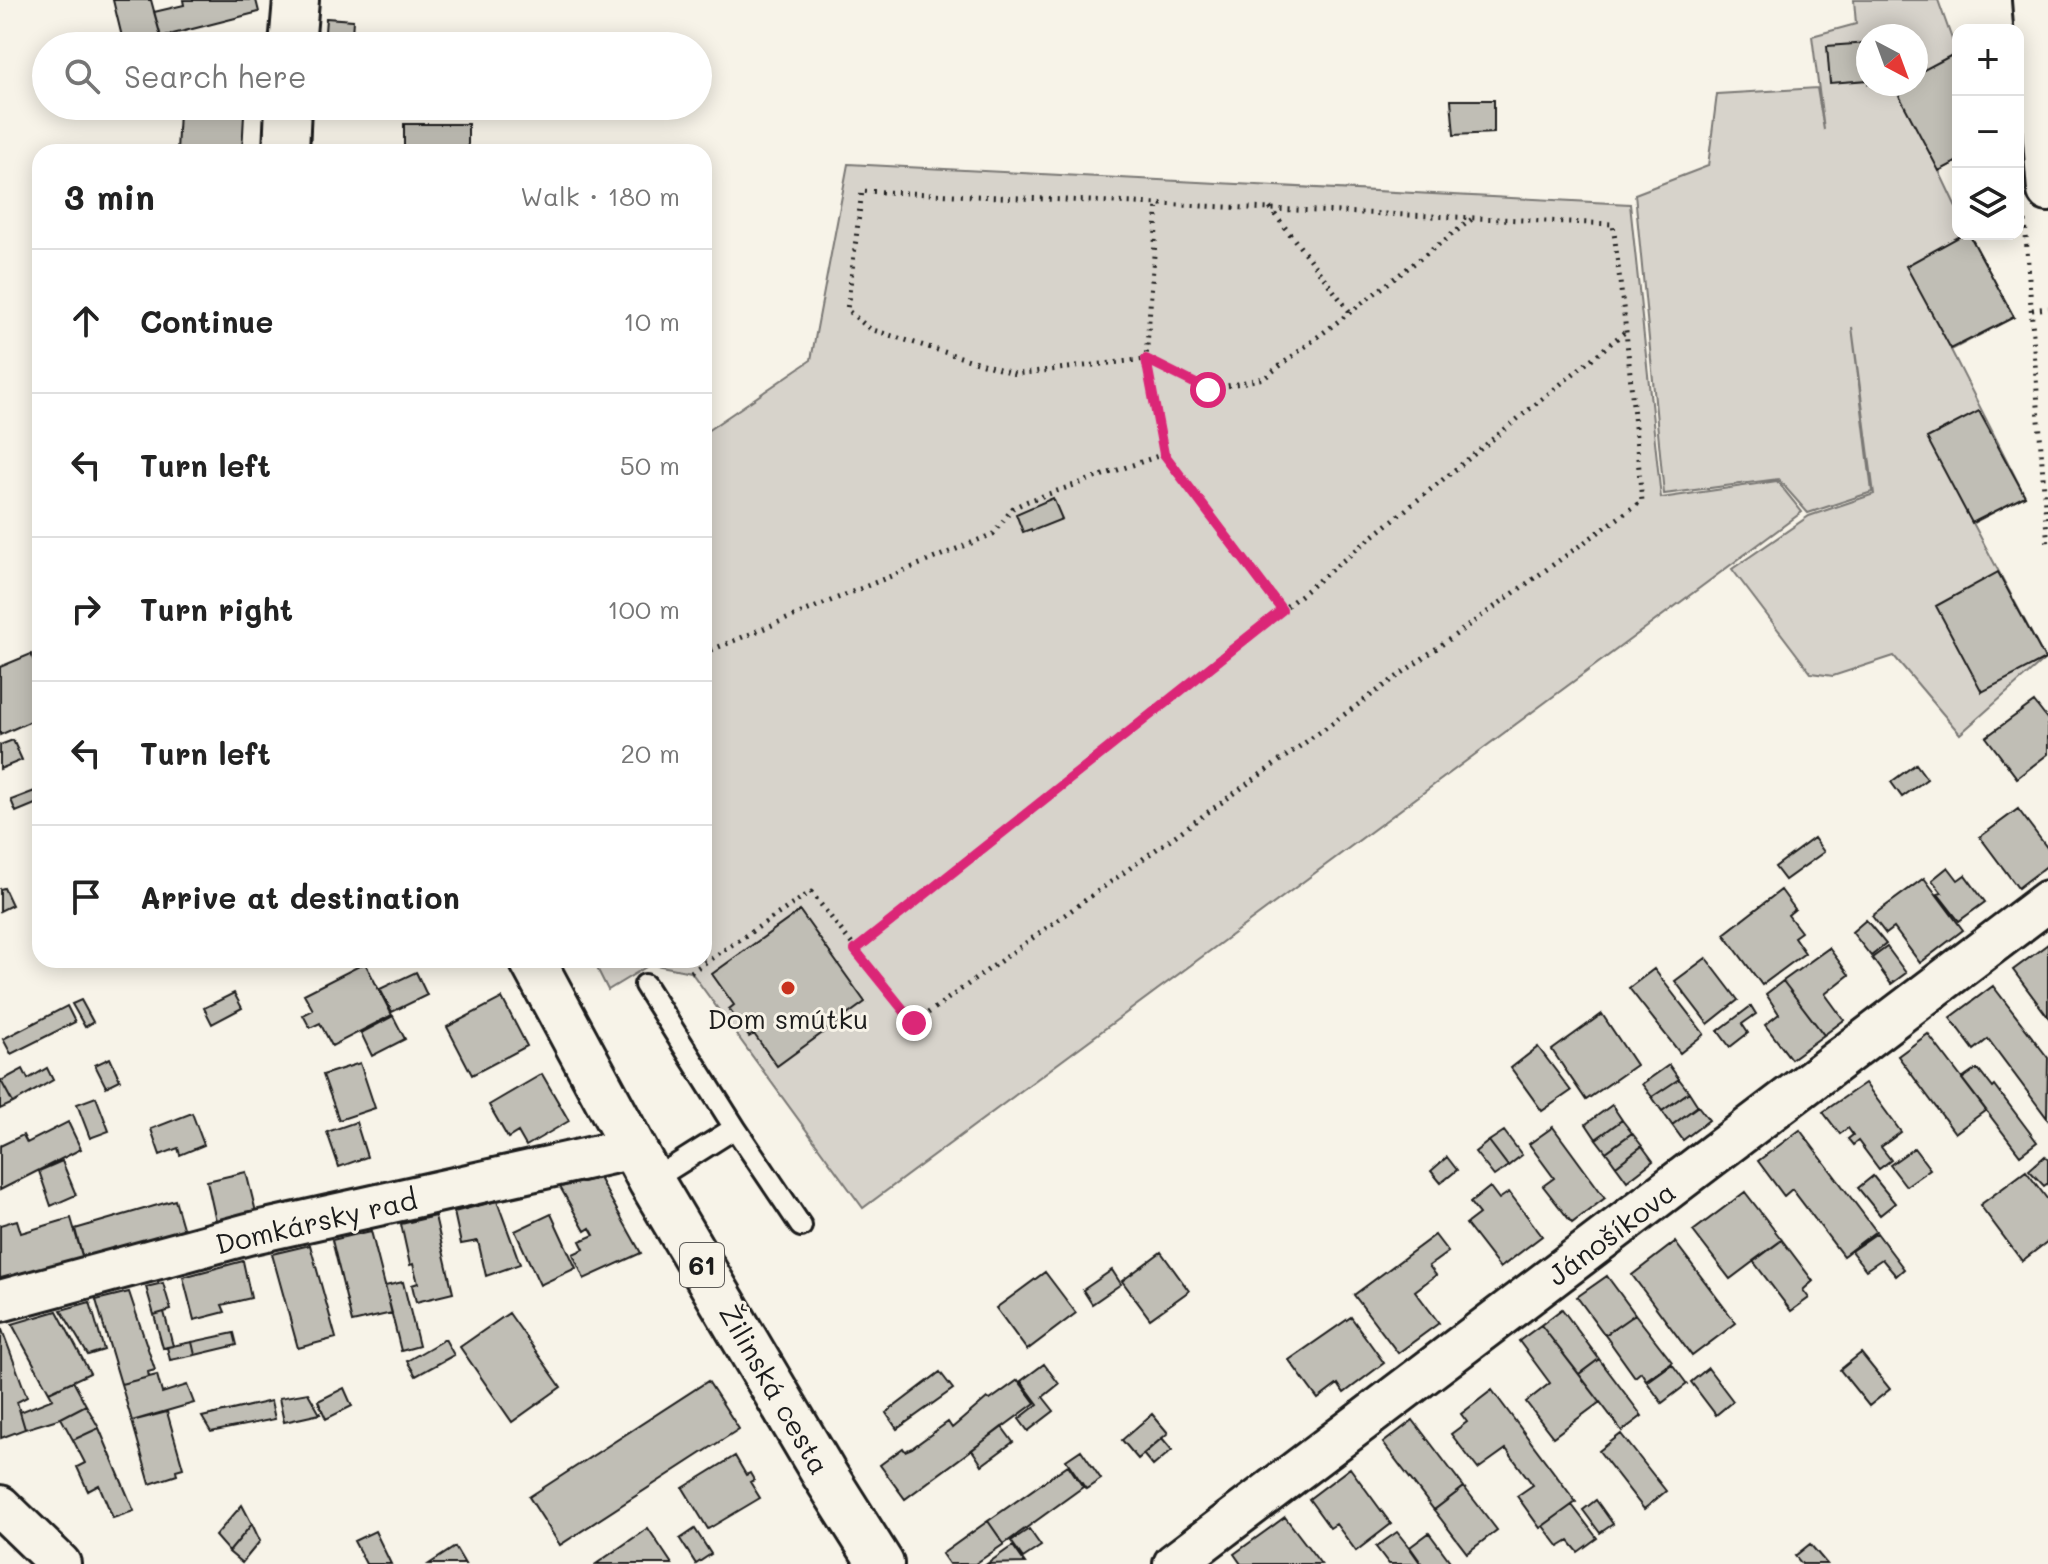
<!DOCTYPE html>
<html lang="en">
<head>
<meta charset="utf-8">
<style>
  :root { --surface:#fff; --page:#f6f6f6; --text:#222; --muted:#767676; --line:#e0e0e0 }
  body { margin:0; font-family:Mali,sans-serif; background:var(--page); color:var(--text) }
  .controls { position:absolute; right:24px; top:24px; display:grid; overflow:hidden; border-radius:16px; box-shadow:0 4px 20px #0003 }
  .controls button { width:72px; height:72px; display:grid; place-items:center; padding:0; border:0; border-bottom:2px solid var(--line); background:var(--surface); color:var(--text); font:40px sans-serif }
  .compass { position:absolute; left:1856px; top:24px; width:72px; height:72px; border-radius:50%; background:var(--surface); box-shadow:0 4px 20px #0003; rotate:139deg }
  .stop { position:absolute; width:24px; height:24px; margin:-18px; border:6px solid #db2777; border-radius:50%; background:#fff }
  .stop.end { background:#db2777; border-color:#fff; box-shadow:0 2px 8px #0008 }
  .list { margin:0; padding:0; list-style:none }
  h2 { display:flex; justify-content:space-between; align-items:center; height:104px; margin:0; padding:0 32px; font-size:34px }
  h2 small { font-size:26px; font-weight:400; color:var(--muted) }
  .list li { display:grid; grid-template-columns:52px 1fr auto; gap:24px; align-items:center; box-sizing:border-box; height:144px; padding:0 32px; border-top:2px solid var(--line) }
  .list b { display:block; font-size:30px; white-space:nowrap }
  .list em { font-size:26px; font-style:normal; color:var(--muted) }
  .icon { flex:none; width:44px; height:44px; fill:none; stroke:currentColor; stroke-width:2; stroke-linecap:round; stroke-linejoin:round }
  .map { position:relative; flex:none; width:2048px; height:1564px; overflow:hidden }
  .search { position:absolute; background:var(--surface); box-shadow:0 4px 20px #0003; left:32px; top:32px; width:680px; height:88px; display:flex; align-items:center; gap:20px; box-sizing:border-box; padding:0 28px; border-radius:44px; color:var(--muted); font-size:30px }
  .panel { position:absolute; background:var(--surface); box-shadow:0 4px 20px #0003; left:32px; top:144px; width:680px; height:824px; border-radius:24px }
  .map>svg:first-child { display:block }
  .green { fill:#d7d3cb; stroke:#7a7874; stroke-width:2; fill-rule:evenodd }
  .building { fill:#c0beb5; stroke:#1c1c1c; stroke-width:2 }
  .lines { fill:none; stroke-linecap:round; stroke-linejoin:round }
  .service-casing { stroke:#1c1c1c; stroke-width:26 }
  .minor-casing { stroke:#1c1c1c; stroke-width:46 }
  .primary-casing { stroke:#1c1c1c; stroke-width:50 }
  .path { stroke:#1c1c1c; stroke-width:5; stroke-dasharray:2 6; stroke-linecap:butt }
  .service { stroke:#f7f3e8; stroke-width:20 }
  .minor { stroke:#f7f3e8; stroke-width:40 }
  .primary { stroke:#f7f3e8; stroke-width:44 }
  .route { stroke:#db2777; stroke-width:10 }
  .poi-dot { fill:#c8321e; stroke:#f7f3e8; stroke-width:3 }
  .labels { text-anchor:middle; dominant-baseline:central; stroke-width:6; stroke-linejoin:round; paint-order:stroke }
  .shield { fill:#f7f3e8; stroke:#5e5c59; stroke-width:2 }
  .shield-label { font-size:26px; font-weight:bold; fill:#1c1c1c }
  .poi-label { font-size:28px; fill:#1c1c1c; stroke:#f7f3e8 }
  .street-label { font-size:28px; fill:#1c1c1c; stroke:#f7f3e8 }
</style>
</head>
<body>
<div class="map">
<svg width="2048" height="1564" viewBox="0 0 2048 1564">
  <rect width="100%" height="100%" fill="#f7f3e8"/>
  <filter id="ink" filterUnits="userSpaceOnUse"><feTurbulence type="fractalNoise" baseFrequency=".0125" numOctaves="2"/><feDisplacementMap in="SourceGraphic" scale="16" xChannelSelector="R" yChannelSelector="G"/><feConvolveMatrix kernelMatrix="1 2 1 2 8 2 1 2 1" color-interpolation-filters="sRGB"/></filter>
  <g filter="url(#ink)">
    <path class="green" d="M1854 0H1938L1958 56V161L1939 171 1958 211V234H1969L2014 317 1951 350 2025 496 1973 523 2045 659 1960 734 1894 656 1833 676 1811 673 1732 569 1809 516 1874 494 1852 327 1872 492 1808 513 1778 479 1664 494 1635 194 1708 166 1717 94 1817 88 1824 130 1812 36 1856 24ZM1868 36H1916V84H1868Z
      M848 164 1630 204 1661 498 1777 481 1802 512 863 1208 691 972 651 964 608 990 593 960H704V433L811 360Z"/>
    <path class="building" d="M113 0H151L161 37 124 45Z
      M183 0H256L259 12 161 37 154 12 184 5Z
      M326 18 353 20 352 35 376 37V46H324Z
      M1868 43V80L1830 83 1827 46Z
      M1956 53 1958 161 1939 171 1894 86 1916 84V74Z
      M1451 100H1494V133L1454 135Z
      M179 106H244V115L179 111Z
      M179 111 244 115 242 152H177Z
      M404 124H468V152H404Z
      M1964 234H1969L2014 317 1951 349 1906 266Z
      M1979 411 2025 496 1972 523 1927 438Z
      M1053 498 1062 519 1032 531 1031 529 1023 532 1016 514Z
      M1998 572 2045 659 1982 692 1936 606Z
      M31 654 40 675V717L0 735V667Z
      M2034 702 2048 720V754L2017 778 1986 737Z
      M13 740 22 760 0 769V745Z
      M1916 764 1927 779 1902 797 1891 782Z
      M40 789V802L16 812 11 800Z
      M2018 809 2048 849V865L2018 888 1980 837Z
      M1814 838 1824 852 1785 880 1775 867Z
      M1948 867 1958 880 1965 875 1985 902 1959 921 1938 894 1942 893 1932 880Z
      M1924 878 1963 930 1920 963 1894 928 1886 934 1872 916Z
      M4 888 12 905 0 911V889Z
      M1781 890 1795 909 1788 915 1801 932 1794 937 1805 953 1762 985 1724 934Z
      M800 911 865 1002 777 1066 754 1034 749 1037 729 1009 734 1005 712 974Z
      M1866 920 1886 944 1871 956 1852 932Z
      M2048 944V1017L2013 970Z
      M1887 947 1906 973 1891 984 1872 958Z
      M1829 948 1849 975 1825 994 1844 1020 1824 1035 1783 981Z
      M1706 958 1738 1000 1708 1024 1675 981Z
      M365 963 392 1015 332 1046 320 1023 310 1028 303 1015 313 1010 304 994Z
      M1654 969 1704 1034 1680 1053 1629 988Z
      M416 972 427 995 392 1012 380 989Z
      M1783 981 1824 1035 1791 1059 1765 1025 1779 1014 1766 994Z
      M1993 986 2048 1058 2047 1118 1988 1039 1974 1050 1950 1018Z
      M234 993 242 1008 212 1024 204 1008Z
      M502 998 527 1046 472 1075 447 1027Z
      M81 1000 93 1022 85 1027 72 1004Z
      M67 1006 75 1022 11 1054 3 1039Z
      M1751 1006 1756 1014 1742 1024 1748 1033 1730 1047 1718 1031Z
      M1602 1014 1636 1065 1586 1100 1552 1050Z
      M393 1016 405 1039 372 1056 361 1033Z
      M1928 1034 1986 1110 1955 1133 1898 1056Z
      M1538 1047 1571 1091 1542 1111 1511 1068Z
      M110 1058 120 1080 106 1087 95 1065Z
      M360 1063 375 1108 339 1120 323 1075Z
      M1669 1065 1679 1079 1652 1097 1642 1084Z
      M47 1068 53 1080 13 1103 1 1081 23 1069 28 1079Z
      M1975 1070H1979L1993 1088 1995 1086 2037 1142 2020 1155 1962 1079Z
      M542 1074 569 1121 526 1146 518 1132 508 1138 489 1105Z
      M0 1079 13 1103 0 1109Z
      M1679 1079 1689 1092 1662 1111 1652 1097Z
      M1865 1083 1901 1132 1881 1147 1891 1160 1879 1169 1858 1141 1853 1145 1848 1139 1853 1135 1848 1128 1840 1134 1823 1112Z
      M1689 1092 1698 1106 1672 1125 1662 1111Z
      M96 1097 109 1131 90 1138 77 1104Z
      M1612 1105 1622 1120 1596 1139 1586 1124Z
      M1698 1106 1709 1120 1683 1140 1672 1125Z
      M192 1113 204 1145 180 1155 178 1148 160 1155 151 1129Z
      M1622 1120 1632 1133 1606 1152 1596 1139Z
      M68 1122 81 1149 0 1190V1146L23 1135 27 1143Z
      M356 1122 367 1157 339 1167 327 1132Z
      M1553 1127 1605 1198 1572 1223 1543 1186 1554 1178 1529 1144Z
      M1800 1130 1876 1231 1843 1256 1792 1189 1784 1196 1758 1161Z
      M1504 1131 1522 1155 1508 1166 1489 1141Z
      M1632 1133 1642 1146 1616 1166 1606 1152Z
      M1489 1141 1508 1166 1494 1176 1475 1152Z
      M1642 1146 1653 1161 1627 1181 1616 1166Z
      M1914 1148 1930 1169 1906 1186 1890 1165Z
      M2045 1156 2048 1160V1183L2044 1186 2029 1170Z
      M1447 1157 1457 1170 1441 1183 1431 1171Z
      M62 1161 76 1195 51 1206 39 1171Z
      M2026 1171 2048 1200V1241L2022 1261 1980 1205Z
      M246 1172 256 1212 216 1221 207 1181Z
      M1873 1176 1895 1203 1880 1215 1858 1188Z
      M599 1178 641 1253 584 1279 573 1254 584 1249 580 1241 594 1235 590 1228 585 1231 560 1187Z
      M1490 1187 1499 1199 1509 1192 1542 1236 1500 1268 1466 1224 1479 1214 1470 1203Z
      M1745 1192 1782 1240 1730 1279 1693 1231Z
      M175 1200 184 1231 83 1259 75 1229Z
      M497 1201 520 1264 486 1276 478 1241 461 1244 454 1212Z
      M551 1214 576 1268 540 1285 515 1231Z
      M435 1216 453 1293 416 1302 412 1285 418 1283 413 1264 410 1265 401 1224Z
      M71 1218 83 1259 0 1285V1225L17 1220 21 1233Z
      M371 1231 392 1313 352 1322 332 1240Z
      M1877 1233 1904 1269 1896 1276 1882 1259 1866 1270 1851 1251Z
      M1435 1235 1448 1252 1429 1266 1436 1275 1415 1291 1439 1323 1398 1353 1354 1295Z
      M1782 1240 1813 1281 1803 1290 1809 1298 1791 1311 1753 1261Z
      M1675 1242 1736 1323 1692 1356 1632 1275Z
      M310 1245 336 1338 298 1348 272 1254Z
      M1161 1252 1189 1291 1150 1319 1122 1281Z
      M243 1261 251 1298 222 1305 225 1312 194 1320 183 1277Z
      M1112 1270 1121 1284 1092 1304 1083 1290Z
      M1045 1272 1076 1313 1027 1350 996 1308Z
      M1607 1276 1635 1314 1605 1335 1577 1297Z
      M403 1282 419 1346 401 1351 385 1286Z
      M163 1283 171 1310 154 1315 146 1287Z
      M129 1292 155 1370 148 1372 149 1377 121 1384 96 1300Z
      M90 1302 104 1350 88 1355 61 1310Z
      M1562 1309 1599 1359 1579 1374 1541 1325Z
      M57 1311 90 1373 49 1392 12 1324Z
      M164 1312 173 1346 163 1348 154 1315Z
      M509 1313 561 1387 512 1422 460 1347Z
      M1635 1314 1672 1362 1646 1380 1641 1372 1635 1377 1605 1335Z
      M1351 1317 1384 1363 1344 1393 1338 1384 1318 1399 1289 1360Z
      M1541 1325 1600 1402 1553 1437 1526 1402 1550 1383 1519 1341Z
      M1 1327 27 1397 17 1402 25 1429 1 1438Z
      M234 1333 237 1345 195 1355 192 1342Z
      M445 1339 454 1355 416 1376 407 1361Z
      M192 1342 195 1355 170 1360 167 1347Z
      M1861 1353 1890 1389 1869 1406 1840 1370Z
      M1599 1359 1642 1416 1622 1431 1579 1374Z
      M1044 1364 1059 1384 1043 1397 1054 1411 1028 1431 1019 1419 1038 1404 1021 1381Z
      M1672 1364 1687 1384 1662 1403 1647 1382Z
      M1708 1368 1733 1401 1716 1415 1691 1382Z
      M940 1372 953 1389 897 1429 886 1413Z
      M157 1375 162 1393 187 1385 194 1403 132 1421 121 1384Z
      M1018 1380 1035 1403 905 1499 880 1465 903 1448 905 1451 912 1448 948 1422 952 1428 987 1398 990 1400Z
      M73 1381 86 1405 61 1418 25 1429 20 1412 53 1399 49 1392Z
      M708 1381 739 1429 560 1545 529 1497Z
      M344 1388 352 1406 326 1419 318 1401Z
      M1492 1390 1576 1502 1540 1528 1517 1496 1533 1485 1506 1449 1478 1469 1451 1434 1467 1422 1461 1414Z
      M308 1393 320 1414 284 1422 279 1398Z
      M271 1401 275 1419 211 1432 202 1417Z
      M86 1405 99 1428 73 1440 61 1418Z
      M167 1412 183 1468 176 1470 177 1475 150 1484 132 1421Z
      M1152 1414 1168 1433 1138 1459 1122 1440Z
      M1413 1420 1464 1487 1434 1510 1383 1443Z
      M1002 1427 1013 1442 982 1465 972 1450Z
      M99 1428 134 1511 113 1518 99 1485 88 1491 77 1467 85 1463 73 1440Z
      M1621 1434 1666 1491 1644 1509 1599 1451Z
      M1162 1438 1172 1450 1153 1466 1143 1454Z
      M1081 1450 1101 1479 1086 1489 1066 1460Z
      M735 1456 746 1475 750 1473 754 1480 750 1482 760 1498 708 1529 683 1488Z
      M1068 1465 1083 1487 1004 1544 988 1521Z
      M1350 1468 1391 1524 1356 1551 1336 1524 1330 1528 1309 1499Z
      M1464 1487 1497 1530 1467 1553 1434 1510Z
      M1596 1500 1613 1524 1600 1533 1583 1510Z
      M242 1505 252 1524 229 1552 215 1536Z
      M1572 1505 1597 1538 1578 1552 1569 1541 1559 1547 1543 1526Z
      M1285 1517 1321 1564H1241L1234 1554Z
      M988 1521 1004 1544 975 1564H949L942 1554Z
      M252 1524 260 1541 242 1563 229 1552Z
      M648 1528 672 1564H596Z
      M695 1529 711 1554 696 1564 680 1539Z
      M1029 1529 1041 1546 1023 1558 1011 1541Z
      M375 1531 391 1564H366L354 1541Z
      M1397 1532 1409 1547 1421 1564H1389L1376 1547Z
      M1429 1533 1452 1564H1422L1410 1547Z
      M1810 1544 1827 1564H1802L1795 1556Z
      M1013 1546 1025 1563 987 1564 1008 1549Z
      M455 1547 465 1564H429Z"/>
    <g class="lines">
      <defs>
        <path id="service" d="M645 985 735 1128 651 1181
          M735 1128 801 1226"/>
        <path id="minor" d="M2033 0 2048 191
          M0 1301 248 1234 634 1148
          M0 1506 60 1564
          M1174 1564 2048 901"/>
        <path id="primary" d="M292 46 296 0
          M286 152 288 106
          M532 960 651 1181 823 1472 881 1564"/>
      </defs>
      <use href="#service" class="service-casing"/>
      <use href="#minor" class="minor-casing"/>
      <use href="#primary" class="primary-casing"/>
      <path class="path" d="M1270 208 1350 312
        M2025 221 2048 548
        M2032 310 2048 308
        M1164 454 1282 610
        M704 653 993 534 1013 508 1028 501 1164 454 1146 359 1158 203
        M855 950 1282 610 1626 331
        M691 972 811 892 914 1023 1642 501 1626 331 1613 224 862 191 847 310 870 329 1015 374 1146 359 1208 390 1264 378 1476 216"/>
      <use href="#service" class="service"/>
      <use href="#minor" class="minor"/>
      <use href="#primary" class="primary"/>
    </g>
  </g>
  <g class="lines" filter="url(#ink)">
    <path class="route" d="M914 1023 855 950 1282 610 1164 454 1146 359 1208 390"/>
  </g>
  <circle class="poi-dot" cx="788" cy="988" r="8"/>
  <g class="labels">
    <rect class="shield" x="680" y="1243" width="44" height="44" rx="6"/>
    <g class="shield-label">
      <text x="702" y="1265">61</text>
    </g>
    <g class="poi-label">
      <text x="788" y="1018">Dom smútku</text>
    </g>
    <g class="street-label">
      <text transform="translate(316 1221) rotate(-13)">Domkársky rad</text>
      <text transform="translate(1611 1233) rotate(-37)">Jánošíkova</text>
      <text transform="translate(775 1389) rotate(60)">Žilinská cesta</text>
    </g>
  </g>
</svg>
<div class="controls">
<button>+</button>
<button>−</button>
<button><svg class="icon" aria-label="layers" viewBox="0 0 24 24"><path d="M12 4l9 5-9 5-9-5zM3 14l9 5 9-5"/></svg></button>
</div>
<svg class="compass" viewBox="-18 -18 36 36"><path d="M0-13l5 13h-10z" fill="#e53935"/><path d="M0 13l5-13h-10z" fill="#767676"/></svg>
<div class="stop" style="left:1208px;top:390px"></div>
<div class="stop end" style="left:914px;top:1023px"></div>
<div class="search"><svg class="icon" aria-label="search" viewBox="0 0 24 24"><circle cx="10" cy="10" r="6"/><path d="M15 15l6 6"/></svg>Search here</div>
<section class="panel">
<h2>3 min<small>Walk · 180 m</small></h2>
<ul class="list">
<li><svg class="icon" aria-label="ahead" viewBox="0 0 24 24"><path d="M12 20V5M6 11l6-6 6 6"/></svg><div><b>Continue</b></div><em>10 m</em></li>
<li><svg class="icon" aria-label="left" viewBox="0 0 24 24"><path d="M17 20v-9H6M10 6l-5 5 5 5"/></svg><div><b>Turn left</b></div><em>50 m</em></li>
<li><svg class="icon" aria-label="right" viewBox="0 0 24 24"><path d="M7 20v-9h11M14 6l5 5-5 5"/></svg><div><b>Turn right</b></div><em>100 m</em></li>
<li><svg class="icon" aria-label="left" viewBox="0 0 24 24"><path d="M17 20v-9H6M10 6l-5 5 5 5"/></svg><div><b>Turn left</b></div><em>20 m</em></li>
<li><svg class="icon" aria-label="arrive" viewBox="0 0 24 24"><path d="M6 21V4h12l-3 4 3 4H6"/></svg><div><b>Arrive at destination</b></div></li>
</ul>
</section>
</div>
</body>
</html>
